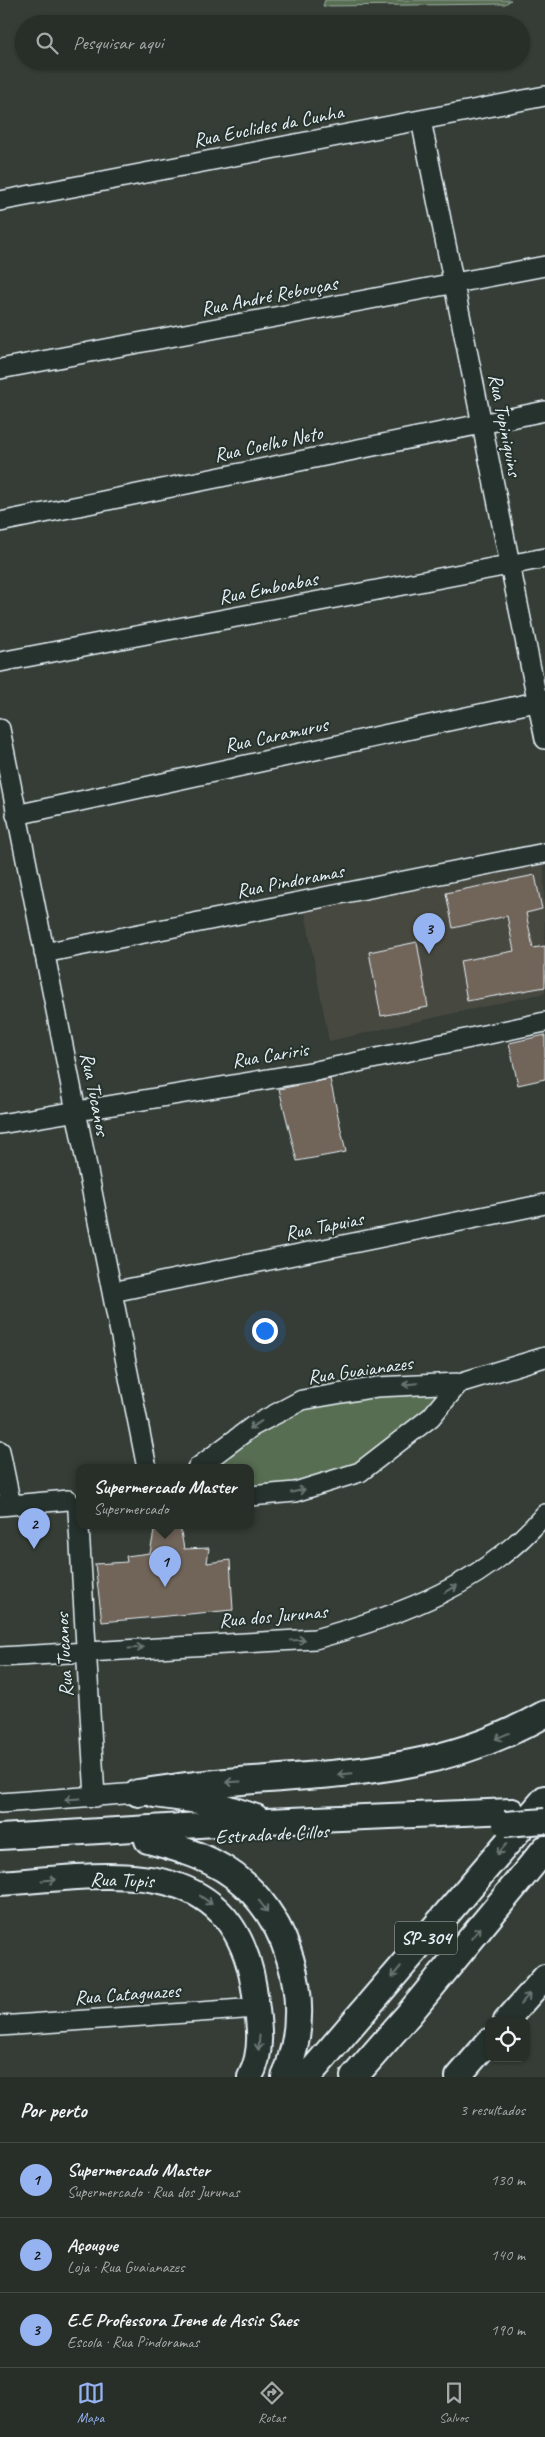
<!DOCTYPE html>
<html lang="pt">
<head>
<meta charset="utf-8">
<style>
  :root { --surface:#282e28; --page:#343a34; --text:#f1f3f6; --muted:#a5a8a8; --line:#444a45; --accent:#95b2f1 }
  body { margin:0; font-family:Caveat,sans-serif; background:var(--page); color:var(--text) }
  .controls { position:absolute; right:15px; bottom:15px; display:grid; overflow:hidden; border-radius:10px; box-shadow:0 1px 4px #0004 }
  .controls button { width:45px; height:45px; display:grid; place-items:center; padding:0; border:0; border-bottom:1px solid var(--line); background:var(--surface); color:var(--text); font:25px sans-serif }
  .you { position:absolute; left:264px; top:1330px; width:18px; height:18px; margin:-12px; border:4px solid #fff; border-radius:50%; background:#1a73e8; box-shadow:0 0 0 8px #1a73e833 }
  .badge { display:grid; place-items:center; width:32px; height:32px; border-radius:50%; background:var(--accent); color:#111; font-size:16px; font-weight:700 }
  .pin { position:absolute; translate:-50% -41px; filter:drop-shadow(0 1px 2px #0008) }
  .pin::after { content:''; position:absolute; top:26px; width:18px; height:15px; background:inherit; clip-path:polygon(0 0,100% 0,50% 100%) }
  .popup { position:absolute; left:76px; top:1464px; width:178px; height:65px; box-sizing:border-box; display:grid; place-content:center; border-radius:10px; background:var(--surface); filter:drop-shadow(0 1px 4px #0005); font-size:16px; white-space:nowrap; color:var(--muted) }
  .popup b { font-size:19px; color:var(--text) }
  .popup::after { content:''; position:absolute; left:50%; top:100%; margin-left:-10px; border:10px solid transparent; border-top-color:var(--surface) }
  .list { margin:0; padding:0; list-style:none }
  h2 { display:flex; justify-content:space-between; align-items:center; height:65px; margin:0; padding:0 20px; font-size:21px }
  h2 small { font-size:16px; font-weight:400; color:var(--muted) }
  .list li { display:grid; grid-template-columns:32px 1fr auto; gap:15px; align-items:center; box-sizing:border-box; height:75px; padding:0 20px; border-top:1px solid var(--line) }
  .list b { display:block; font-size:19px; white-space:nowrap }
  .list p { margin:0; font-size:16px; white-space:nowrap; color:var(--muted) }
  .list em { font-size:16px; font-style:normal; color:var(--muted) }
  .icon { flex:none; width:28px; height:28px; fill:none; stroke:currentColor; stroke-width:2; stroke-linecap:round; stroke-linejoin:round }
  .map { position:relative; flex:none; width:545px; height:2077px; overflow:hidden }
  .search { position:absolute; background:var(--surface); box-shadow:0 1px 4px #0004; left:15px; right:15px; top:15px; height:55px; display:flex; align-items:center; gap:12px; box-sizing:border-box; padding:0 18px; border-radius:28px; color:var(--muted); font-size:19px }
  .sheet { height:290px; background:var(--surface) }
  nav { display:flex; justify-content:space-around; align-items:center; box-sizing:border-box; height:70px; border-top:1px solid var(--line); background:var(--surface); font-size:14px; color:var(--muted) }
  nav a { display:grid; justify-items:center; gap:2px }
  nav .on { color:var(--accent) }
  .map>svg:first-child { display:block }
  .built { fill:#474941 }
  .green { fill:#596e52; stroke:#a0b0a5 }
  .building { fill:#71655a; stroke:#e8f1f8 }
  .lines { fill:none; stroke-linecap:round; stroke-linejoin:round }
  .minor-casing { stroke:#e8f1f8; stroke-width:22 }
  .major-casing { stroke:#e8f1f8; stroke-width:28 }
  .highway-casing { stroke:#e8f1f8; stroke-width:30 }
  .minor { stroke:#26332d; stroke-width:19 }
  .major { stroke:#26332d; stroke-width:24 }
  .highway { stroke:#26332d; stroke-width:26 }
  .major-bridge-casing { stroke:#e8f1f8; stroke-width:28; stroke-linecap:butt }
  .major-bridge { stroke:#26332d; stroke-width:24 }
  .oneway { stroke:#6a7674 }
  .labels { text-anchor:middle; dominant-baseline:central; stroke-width:4; stroke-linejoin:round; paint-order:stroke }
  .shield { fill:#26332d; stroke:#aeb8bb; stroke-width:1 }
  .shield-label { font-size:19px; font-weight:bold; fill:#e8f1f8 }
  .street-label { font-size:20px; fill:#e8f1f8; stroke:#26332d }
</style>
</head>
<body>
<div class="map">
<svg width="545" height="2077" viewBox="0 0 545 2077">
  <rect width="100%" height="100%" fill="#353d36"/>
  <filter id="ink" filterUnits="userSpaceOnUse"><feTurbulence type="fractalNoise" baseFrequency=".02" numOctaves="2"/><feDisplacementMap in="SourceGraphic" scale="10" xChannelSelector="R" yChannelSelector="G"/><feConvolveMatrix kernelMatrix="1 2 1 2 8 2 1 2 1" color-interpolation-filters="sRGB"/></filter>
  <g filter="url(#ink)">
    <path class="built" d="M544 865 545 993 329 1041 305 912Z"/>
    <path class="green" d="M325 0H511L505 4 323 6Z
      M459 1383 360 1472 250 1496V1468H197L302 1400Z"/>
    <path class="building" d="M535 875 542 909 526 913 533 948 545 946V987L467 1001 460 961 514 951 507 916 453 928 446 893Z
      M417 942 428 1007 381 1016 369 952Z
      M545 1035V1079L518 1085 509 1043Z
      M330 1079 346 1152 297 1161 279 1089Z
      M155 1526H180L184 1549 209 1548 207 1563 230 1560 233 1610 102 1622 95 1564 127 1562 126 1556 150 1553Z"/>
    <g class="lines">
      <defs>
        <path id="minor" d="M421 120 545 739
          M0 201 545 96
          M0 369 545 266
          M0 522 545 411
          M0 662 545 558
          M0 729 147 1468
          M16 815 545 700
          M44 953 545 853
          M0 1124 316 1071 545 1022
          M112 1292 545 1204
          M0 1451 11 1505
          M197 1468 253 1426 302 1400 377 1387 459 1383 545 1357
          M250 1496 295 1492 360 1472 431 1417 459 1383
          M0 1506 68 1500
          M78 1511 95 1797
          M0 1657 315 1639C401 1615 486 1584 545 1514
          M0 1803 138 1793
          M0 2026 257 2008"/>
        <path id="major" d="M155 1795 213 1803 256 1817
          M0 1837 267 1821 512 1811
          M0 1883C104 1876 232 1848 254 1988 258 2017 265 2050 250 2077
          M506 2021 545 1977
          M458 2077 489 2041"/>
        <path id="highway" d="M138 1793C161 1790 183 1786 206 1784 329 1772 433 1778 545 1714
          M148 1840C182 1849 217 1859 244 1884 288 1924 307 1991 294 2048 291 2058 290 2068 285 2077
          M307 2077 545 1799
          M354 2077 409 2014 545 1849"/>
      </defs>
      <use href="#minor" class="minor-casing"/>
      <use href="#major" class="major-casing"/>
      <use href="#highway" class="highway-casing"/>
      <use href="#minor" class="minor"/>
      <use href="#major" class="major"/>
      <use href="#highway" class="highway"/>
      <defs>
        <path id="major-bridge" d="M505 1824 545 1821"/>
      </defs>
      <use href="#major-bridge" class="major-bridge-casing"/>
      <use href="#major-bridge" class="major-bridge"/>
    </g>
    <defs><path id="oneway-shaft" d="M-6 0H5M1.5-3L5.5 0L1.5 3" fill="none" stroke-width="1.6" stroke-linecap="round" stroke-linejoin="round" transform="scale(1.25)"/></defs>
    <g class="oneway">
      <use href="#oneway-shaft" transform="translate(410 1384) rotate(175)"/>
      <use href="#oneway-shaft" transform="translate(255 1425) rotate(149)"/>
      <use href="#oneway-shaft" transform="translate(298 1491) rotate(-14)"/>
      <use href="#oneway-shaft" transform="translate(451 1589) rotate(-31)"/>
      <use href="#oneway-shaft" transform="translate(298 1640) rotate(-3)"/>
      <use href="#oneway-shaft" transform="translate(136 1648) rotate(-3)"/>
      <use href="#oneway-shaft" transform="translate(502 1736) rotate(157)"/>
      <use href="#oneway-shaft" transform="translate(345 1774) rotate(175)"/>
      <use href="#oneway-shaft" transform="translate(233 1782) rotate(177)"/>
      <use href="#oneway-shaft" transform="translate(72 1799) rotate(176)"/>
      <use href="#oneway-shaft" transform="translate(502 1849) rotate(130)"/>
      <use href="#oneway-shaft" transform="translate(49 1880) rotate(-4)"/>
      <use href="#oneway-shaft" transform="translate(206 1900) rotate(36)"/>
      <use href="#oneway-shaft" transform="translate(263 1906) rotate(53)"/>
      <use href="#oneway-shaft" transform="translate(476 1933) rotate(-50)"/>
      <use href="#oneway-shaft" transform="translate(396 1972) rotate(130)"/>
      <use href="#oneway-shaft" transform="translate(525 1999) rotate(-49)"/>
      <use href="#oneway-shaft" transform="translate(259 2043) rotate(94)"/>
    </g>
  </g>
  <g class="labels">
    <rect class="shield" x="395" y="1921.5" width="62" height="33" rx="4"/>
    <g class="shield-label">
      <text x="426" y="1938">SP-304</text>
    </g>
    <g class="street-label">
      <text transform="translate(268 126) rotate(-11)">Rua Euclides da Cunha</text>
      <text transform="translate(269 296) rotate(-11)">Rua André Rebouças</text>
      <text transform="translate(505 425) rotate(79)">Rua Tupiniquins</text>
      <text transform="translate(268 444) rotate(-12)">Rua Coelho Neto</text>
      <text transform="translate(268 588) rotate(-11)">Rua Emboabas</text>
      <text transform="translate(276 735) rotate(-12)">Rua Caramurus</text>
      <text transform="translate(290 881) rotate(-11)">Rua Pindoramas</text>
      <text transform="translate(270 1055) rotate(-9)">Rua Cariris</text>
      <text transform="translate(95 1094) rotate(79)">Rua Tucanos</text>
      <text transform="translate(324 1226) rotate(-11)">Rua Tapuias</text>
      <text transform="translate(360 1370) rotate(-8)">Rua Guaianazes</text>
      <text transform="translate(273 1616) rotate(-5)">Rua dos Jurunas</text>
      <text transform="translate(64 1655) rotate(-93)">Rua Tucanos</text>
      <text transform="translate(272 1834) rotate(-3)">Estrada de Cillos</text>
      <text transform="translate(122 1880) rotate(2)">Rua Tupis</text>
      <text transform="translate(127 1994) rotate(-4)">Rua Cataguazes</text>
    </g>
  </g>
</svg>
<div class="controls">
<button><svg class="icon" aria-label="locate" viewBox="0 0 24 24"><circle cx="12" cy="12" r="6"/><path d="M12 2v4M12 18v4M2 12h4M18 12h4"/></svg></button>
</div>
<div class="you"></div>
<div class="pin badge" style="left:165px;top:1587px">1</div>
<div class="popup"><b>Supermercado Master</b>Supermercado</div>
<div class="pin badge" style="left:34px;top:1549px">2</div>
<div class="pin badge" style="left:429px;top:954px">3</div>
<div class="search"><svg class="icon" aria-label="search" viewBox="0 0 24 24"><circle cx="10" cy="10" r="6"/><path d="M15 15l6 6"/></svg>Pesquisar aqui</div>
</div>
<section class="sheet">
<h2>Por perto<small>3 resultados</small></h2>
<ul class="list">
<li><span class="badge">1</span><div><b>Supermercado Master</b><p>Supermercado · Rua dos Jurunas</p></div><em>130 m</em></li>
<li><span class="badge">2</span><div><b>Açougue</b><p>Loja · Rua Guaianazes</p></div><em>140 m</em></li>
<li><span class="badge">3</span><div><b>E.E Professora Irene de Assis Saes</b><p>Escola · Rua Pindoramas</p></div><em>190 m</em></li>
</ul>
</section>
<nav>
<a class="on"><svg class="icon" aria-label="map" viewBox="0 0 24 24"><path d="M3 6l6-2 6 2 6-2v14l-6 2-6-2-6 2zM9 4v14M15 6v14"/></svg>Mapa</a>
<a><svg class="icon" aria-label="directions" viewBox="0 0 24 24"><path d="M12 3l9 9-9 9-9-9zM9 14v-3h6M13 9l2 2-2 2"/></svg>Rotas</a>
<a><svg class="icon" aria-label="saved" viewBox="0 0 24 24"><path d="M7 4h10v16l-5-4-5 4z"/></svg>Salvos</a>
</nav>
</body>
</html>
